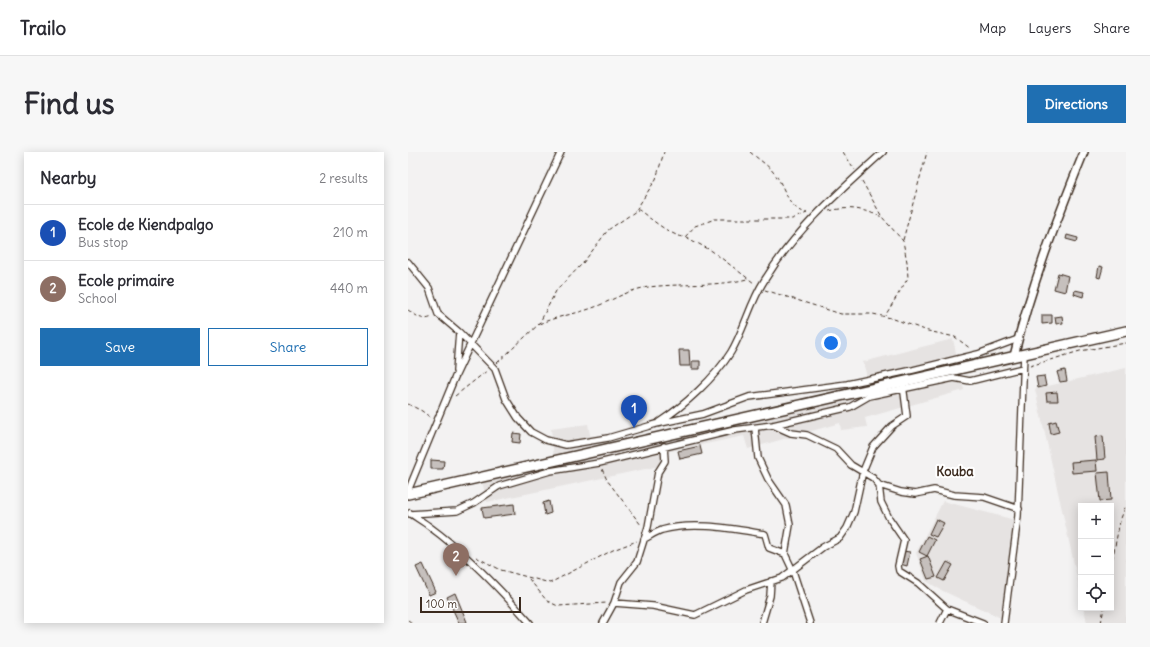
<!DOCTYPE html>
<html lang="en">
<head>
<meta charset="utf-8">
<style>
  :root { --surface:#fff; --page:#f7f7f7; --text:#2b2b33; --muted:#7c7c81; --line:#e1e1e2; --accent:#1f6fb2 }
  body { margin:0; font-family:Delius,sans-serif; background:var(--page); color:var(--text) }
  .controls { position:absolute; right:12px; bottom:12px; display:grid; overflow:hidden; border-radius:0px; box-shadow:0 2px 10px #0003 }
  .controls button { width:36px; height:36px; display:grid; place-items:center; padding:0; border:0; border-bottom:1px solid var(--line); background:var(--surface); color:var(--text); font:20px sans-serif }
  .scale { position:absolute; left:12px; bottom:10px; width:101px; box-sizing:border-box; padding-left:4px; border:2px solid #3b2a1e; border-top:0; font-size:11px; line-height:14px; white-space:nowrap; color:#3b2a1e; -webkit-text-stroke:3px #fff; paint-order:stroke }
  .you { position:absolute; left:423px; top:191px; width:14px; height:14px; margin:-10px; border:3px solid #fff; border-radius:50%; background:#1a73e8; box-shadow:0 0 0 6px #1a73e833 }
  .badge { display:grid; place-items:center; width:26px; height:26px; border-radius:50%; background:var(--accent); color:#fff; font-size:13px; font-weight:700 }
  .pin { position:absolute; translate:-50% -33px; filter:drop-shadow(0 1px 2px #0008) }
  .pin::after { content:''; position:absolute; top:21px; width:14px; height:12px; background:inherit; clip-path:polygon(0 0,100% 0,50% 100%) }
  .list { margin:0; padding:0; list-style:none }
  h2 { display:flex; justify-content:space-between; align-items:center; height:52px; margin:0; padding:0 16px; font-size:17px }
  h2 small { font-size:13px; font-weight:400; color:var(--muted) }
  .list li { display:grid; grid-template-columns:26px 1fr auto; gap:12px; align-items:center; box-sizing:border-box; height:56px; padding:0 16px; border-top:1px solid var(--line) }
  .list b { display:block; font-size:15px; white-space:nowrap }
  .list p { margin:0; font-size:13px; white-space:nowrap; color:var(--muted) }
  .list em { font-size:13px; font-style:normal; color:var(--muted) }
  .actions { display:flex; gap:8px; padding:12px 16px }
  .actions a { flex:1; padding:9px 0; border:1px solid var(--accent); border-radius:0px; text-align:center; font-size:14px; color:var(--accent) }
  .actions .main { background:var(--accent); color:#fff }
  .icon { flex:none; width:22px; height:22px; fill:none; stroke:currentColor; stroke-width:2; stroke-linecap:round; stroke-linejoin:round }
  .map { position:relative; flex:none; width:718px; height:471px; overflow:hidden; border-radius:0px }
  header { display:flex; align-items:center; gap:24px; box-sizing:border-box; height:56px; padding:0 20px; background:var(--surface); border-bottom:1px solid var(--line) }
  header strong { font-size:19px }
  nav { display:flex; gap:22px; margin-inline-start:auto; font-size:14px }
  .intro { display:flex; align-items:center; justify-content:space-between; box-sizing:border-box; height:96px; padding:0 24px }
  h1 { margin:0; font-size:28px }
  .button { padding:10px 18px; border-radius:0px; background:var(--accent); color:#fff; font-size:14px; font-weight:700 }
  main { display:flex; gap:24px; padding:0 24px }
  aside { flex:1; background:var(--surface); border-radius:0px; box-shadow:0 2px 10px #0003 }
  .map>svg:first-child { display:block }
  .built { fill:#e6e3e2 }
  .building { fill:#c6c0bd; stroke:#3b2a1e }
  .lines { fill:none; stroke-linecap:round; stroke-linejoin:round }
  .minor-casing { stroke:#3b2a1e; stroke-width:8 }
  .tertiary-casing { stroke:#3b2a1e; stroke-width:10 }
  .trunk-casing { stroke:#3b2a1e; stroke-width:12 }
  .path { stroke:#3b2a1e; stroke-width:1; stroke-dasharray:4 3; stroke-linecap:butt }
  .minor { stroke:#fff; stroke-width:5.5 }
  .tertiary { stroke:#fff; stroke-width:7 }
  .trunk { stroke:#fff; stroke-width:9 }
  .labels { text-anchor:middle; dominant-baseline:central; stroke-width:4; stroke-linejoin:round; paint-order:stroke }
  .quarter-label { font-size:13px; font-weight:bold; fill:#3b2a1e; stroke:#fff }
</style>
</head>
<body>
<header>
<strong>Trailo</strong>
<nav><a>Map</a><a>Layers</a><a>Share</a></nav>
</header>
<div class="intro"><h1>Find us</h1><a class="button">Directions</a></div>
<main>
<aside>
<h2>Nearby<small>2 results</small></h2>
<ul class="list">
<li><span class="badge" style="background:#1a4fb4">1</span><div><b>Ecole de Kiendpalgo</b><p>Bus stop</p></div><em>210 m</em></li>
<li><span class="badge" style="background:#8d6e63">2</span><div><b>Ecole primaire</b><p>School</p></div><em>440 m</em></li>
</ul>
<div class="actions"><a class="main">Save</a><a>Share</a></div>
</aside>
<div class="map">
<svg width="718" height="471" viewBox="0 0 718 471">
  <rect width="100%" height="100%" fill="#f3f2f2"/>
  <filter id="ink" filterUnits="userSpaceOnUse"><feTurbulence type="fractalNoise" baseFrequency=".025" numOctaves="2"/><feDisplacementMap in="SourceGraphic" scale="8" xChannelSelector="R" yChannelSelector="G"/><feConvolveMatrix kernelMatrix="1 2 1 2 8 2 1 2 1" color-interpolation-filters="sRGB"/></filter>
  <g filter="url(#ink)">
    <path class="built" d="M545 187 556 238 457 266 459 275 433 278 432 271 340 297 336 284 259 300 261 312 79 350 73 325 146 308 143 277 180 272 185 299 462 236 455 210Z
      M718 216V471H679L676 456H703V354H673V443L627 237Z
      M535 349 607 368 593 466 535 439 518 429 508 401Z"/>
    <path class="building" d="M659 83 670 86 669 90 658 87Z
      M691 114 695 115 692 126 689 125Z
      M650 121 660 124 657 140 646 137Z
      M667 138 676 140 675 145 666 142Z
      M634 163H644V171L634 172Z
      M654 164 655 171 648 172 647 165Z
      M271 198H281L282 214H272Z
      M284 209H292V217H284Z
      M657 218 659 229 652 230 649 220Z
      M636 224 638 234 630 236 628 225Z
      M649 240 650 249H639L638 241Z
      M648 269 651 280 643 282 641 271Z
      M105 281 113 282 112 291 104 290Z
      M695 284 697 307 689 308 687 285Z
      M292 294 294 302 272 307 270 299Z
      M23 308 36 309 35 317H23Z
      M688 308 689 319 664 321 663 310Z
      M701 320 703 348 692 349 689 321Z
      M141 349 143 361 137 363 135 351Z
      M106 352 107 362 76 366 74 356Z
      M528 367 536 371 528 385 521 382Z
      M519 384 527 388 519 404 511 400Z
      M495 399 502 400 499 414 492 412Z
      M520 404 528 425 520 427 512 407Z
      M539 410 545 413 536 429 530 426Z
      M15 412 28 440 21 443 8 415Z
      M47 441 59 470 58 471H51L39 445Z"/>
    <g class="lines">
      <defs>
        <path id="minor" d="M0 110 21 136 30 162 51 180 48 219
          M51 180 87 217 98 247 110 266 123 280 138 288 158 293 200 286 248 272 295 262 341 245 439 232 505 218 570 202 610 187
          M251 270C276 254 307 226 323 200 336 178 342 151 356 129 387 78 432 39 475 0
          M365 273 383 281 399 283 428 297 443 313 465 326 471 333 493 340 507 342 526 338 546 343 576 345 611 357
          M347 276 350 306 360 327 378 353 382 373 377 402 385 419 402 471
          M471 333 473 350 481 366 496 388 490 414 491 419 510 431 539 457 575 471
          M0 339 47 225 153 0
          M2 361C8 366 16 370 22 375 59 402 92 437 122 471
          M2 362 49 359 66 351 91 334 142 319 191 311 327 278 365 273 442 255 461 244 546 226 562 229 615 216
          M236 387C242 384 248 380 254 378 286 369 325 377 357 382L361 396 377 402
          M206 451 245 454 287 463 338 438 374 426 415 395 432 386 439 376 446 360 455 319 465 295 484 274 499 264 495 233
          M195 471 206 451 213 430 229 410 240 375 250 320 257 309 256 294
          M354 471 362 444 363 429
          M532 471 539 457
          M596 471 610 364 616 201"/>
        <path id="tertiary" d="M606 204C623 134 649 67 676 0"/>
        <path id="trunk" d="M0 342 718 179"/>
      </defs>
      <use href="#minor" class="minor-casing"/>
      <use href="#tertiary" class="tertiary-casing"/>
      <use href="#trunk" class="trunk-casing"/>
      <path class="path" d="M342 0C350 7 360 13 366 21 378 35 378 56 399 61
        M435 0 447 18
        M454 29 474 65 495 89 499 110 500 126 477 164
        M228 58 248 27 256 0
        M421 59C441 54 455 57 474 65
        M278 85 304 99 346 131
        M495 88 519 0
        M357 138 433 162H465L483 166 520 179 547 185 563 197
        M0 158C8 163 14 170 24 165
        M131 172C149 164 169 162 187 155 205 148 222 137 241 135 274 131 307 135 339 127
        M89 211 131 172 148 139 175 111 200 78 228 59 231 58C242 66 264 85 277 85L287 74 307 67H384L399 61
        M622 214 672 199 718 191
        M47 244 80 218
        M0 252 14 259 23 266
        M194 317 199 328 233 373
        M68 405 93 418 142 431 205 398 229 389
        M703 414 712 369 718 353
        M121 427 139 449 150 454 199 451
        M0 468 4 471
        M693 471 696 456"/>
      <use href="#minor" class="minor"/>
      <use href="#tertiary" class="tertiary"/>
      <use href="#trunk" class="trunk"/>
    </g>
  </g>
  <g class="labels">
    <g class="quarter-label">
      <text x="547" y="319">Kouba</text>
    </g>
  </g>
</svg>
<div class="controls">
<button>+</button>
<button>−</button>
<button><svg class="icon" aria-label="locate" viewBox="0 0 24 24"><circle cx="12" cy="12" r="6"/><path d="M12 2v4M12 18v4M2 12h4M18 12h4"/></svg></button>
</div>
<div class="scale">100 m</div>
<div class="you"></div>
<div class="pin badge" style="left:226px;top:276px;background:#1a4fb4">1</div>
<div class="pin badge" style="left:48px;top:424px;background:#8d6e63">2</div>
</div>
</main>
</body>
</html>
